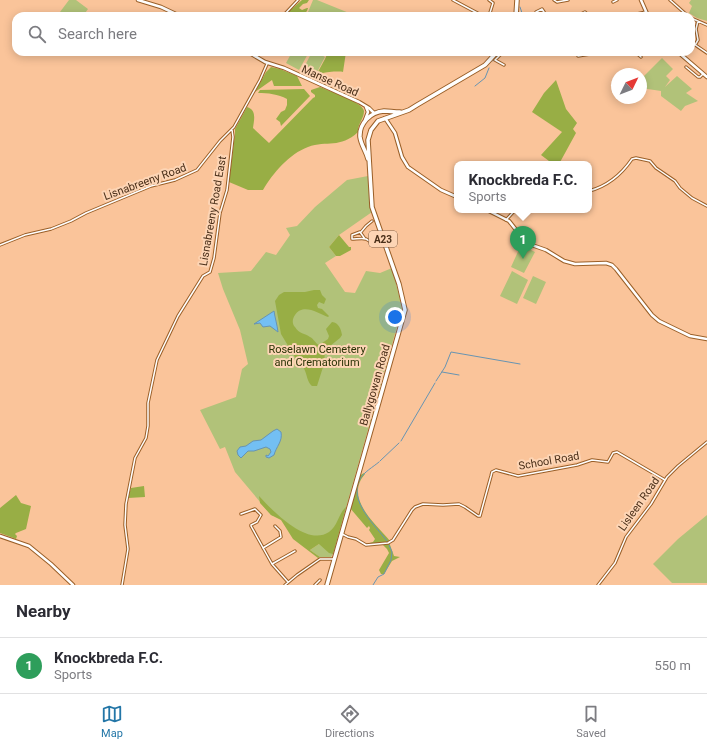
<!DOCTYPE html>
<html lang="en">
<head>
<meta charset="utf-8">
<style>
  :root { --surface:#fff; --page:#f7f7f7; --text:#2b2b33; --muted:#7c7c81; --line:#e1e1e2; --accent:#2376a7 }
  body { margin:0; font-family:Roboto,sans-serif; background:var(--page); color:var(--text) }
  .compass { position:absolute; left:611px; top:68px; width:36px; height:36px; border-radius:50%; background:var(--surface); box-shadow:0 2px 10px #0003; rotate:47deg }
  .you { position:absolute; left:395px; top:317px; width:14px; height:14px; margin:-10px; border:3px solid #fff; border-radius:50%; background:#1a73e8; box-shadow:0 0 0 6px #1a73e833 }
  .badge { display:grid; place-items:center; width:26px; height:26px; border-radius:50%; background:var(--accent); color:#fff; font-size:13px; font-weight:700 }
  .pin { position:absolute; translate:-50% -33px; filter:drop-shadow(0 1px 2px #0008) }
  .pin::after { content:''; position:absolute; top:21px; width:14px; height:12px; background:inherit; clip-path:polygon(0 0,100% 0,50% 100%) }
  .popup { position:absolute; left:454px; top:161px; width:138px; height:52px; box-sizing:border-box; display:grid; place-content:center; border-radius:8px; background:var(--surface); filter:drop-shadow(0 1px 3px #0005); font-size:13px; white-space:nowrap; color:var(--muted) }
  .popup b { font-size:15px; color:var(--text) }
  .popup::after { content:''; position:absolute; left:50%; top:100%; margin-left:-8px; border:8px solid transparent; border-top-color:var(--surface) }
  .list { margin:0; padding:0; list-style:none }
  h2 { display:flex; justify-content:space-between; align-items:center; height:52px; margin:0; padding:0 16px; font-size:17px }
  h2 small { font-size:13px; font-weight:400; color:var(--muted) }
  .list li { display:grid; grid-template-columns:26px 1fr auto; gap:12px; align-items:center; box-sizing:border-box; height:56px; padding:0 16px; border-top:1px solid var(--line) }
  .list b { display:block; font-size:15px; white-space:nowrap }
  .list p { margin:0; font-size:13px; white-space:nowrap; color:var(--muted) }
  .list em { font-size:13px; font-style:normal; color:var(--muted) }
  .icon { flex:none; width:22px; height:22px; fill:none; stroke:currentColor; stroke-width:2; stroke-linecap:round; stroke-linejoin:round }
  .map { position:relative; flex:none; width:707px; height:585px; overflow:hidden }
  .search { position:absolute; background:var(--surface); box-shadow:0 2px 10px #0003; left:12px; right:12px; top:12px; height:44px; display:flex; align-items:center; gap:10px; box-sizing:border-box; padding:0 14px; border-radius:12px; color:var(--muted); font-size:15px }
  .sheet { height:108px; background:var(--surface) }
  nav { display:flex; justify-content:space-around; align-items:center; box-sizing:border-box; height:56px; border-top:1px solid var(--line); background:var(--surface); font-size:11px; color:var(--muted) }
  nav a { display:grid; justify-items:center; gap:2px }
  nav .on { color:var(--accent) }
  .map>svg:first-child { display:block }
  .green { fill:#b1c279 }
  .forest { fill:#98ae45 }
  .water { fill:#73bff3; stroke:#6794b2 }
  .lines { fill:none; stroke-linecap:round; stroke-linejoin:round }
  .stream { stroke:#6794b2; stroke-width:1 }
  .minor-casing { stroke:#9a5f28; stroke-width:3.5 }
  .tertiary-casing { stroke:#9a5f28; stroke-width:4.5 }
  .primary-casing { stroke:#9a5f28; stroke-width:5.5 }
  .minor { stroke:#fff; stroke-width:1.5 }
  .tertiary { stroke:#fff; stroke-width:2.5 }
  .primary { stroke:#fff; stroke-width:3.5 }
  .labels { text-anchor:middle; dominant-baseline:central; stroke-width:4; stroke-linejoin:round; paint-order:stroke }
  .shield { fill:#fdd5b5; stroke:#806148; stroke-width:1 }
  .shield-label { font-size:10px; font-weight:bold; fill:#4a2f19 }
  .street-label { font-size:11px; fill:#4a2f19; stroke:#fdd5b5 }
  .park-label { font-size:11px; fill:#2a3306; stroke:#fdd5b5 }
</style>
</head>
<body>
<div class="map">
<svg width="707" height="585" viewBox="0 0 707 585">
  <rect width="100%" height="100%" fill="#fac49a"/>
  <path class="green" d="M69 0H76L88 9 83 16H57Z
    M313 0H317L354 15 353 16H310L311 13 308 12Z
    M691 0H707V21L697 18 689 13 692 6 689 3Z
    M288 52H309L299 70 286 63 291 54Z
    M312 52H316L325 57 314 78 302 71Z
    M662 58 673 69 666 76 670 80 665 87 677 76 692 89 686 93 698 101 685 106 681 111 661 96V91L641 88V79Z
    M368 176 370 205 372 212 339 235 329 247 336 256 325 263 345 292 355 293 366 271 380 273 392 268 399 295 402 309 333 554 331 557H320L310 550 319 544 277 517 271 515 235 472 225 447 220 449 200 410 236 397 242 369 248 364 240 330 223 289 218 273 251 271 266 252 276 255 290 235 286 228 297 226 315 207 347 180Z
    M521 245 535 252 524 273 511 267Z
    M512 271 528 280 517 304 500 296Z
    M533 276 546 282 536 304 523 298Z
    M707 515V583H672L653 564 678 539Z"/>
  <path class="forest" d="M302 0H309L307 3 303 4 299 8 302 10 307 8H308L307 11 302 16H291L287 13Z
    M328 52H346L343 72C340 71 326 72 323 73 320 74 317 78 314 79L325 59Z
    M271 67 280 69 297 76 302 86H274L272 80 255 92 266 72Z
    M556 80 566 109 577 123 573 129 576 133 559 164H553L541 155 562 132 532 112 544 93Z
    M320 87C329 91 363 102 364 111 364 119 357 125 358 132 340 149 327 140 308 147 289 154 273 173 263 190H248L229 182 235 134V129L247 107C257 110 254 120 253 128L269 143 313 98 315 97V95L311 92V90Z
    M304 89 310 96 281 126 280 122 276 119 281 112 285 110 287 105V99C278 94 268 93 258 93L260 90Z
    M339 235 349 247H351V250L340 256H336L329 247Z
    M314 290H320L322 295 326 299 324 304 319 302 317 305 318 308 322 309 329 316 328 317C318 313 303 303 295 315 292 319 292 324 295 327 299 334 305 333 310 337 314 339 315 343 319 345L328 339 329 336 326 329 332 322C339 323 341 329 342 335L340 338 330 346 325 352 324 364 317 386H312C305 380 308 368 299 364L281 334 275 301 279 295 284 292H305Z
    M364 473 365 474C344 498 375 523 390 541L389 542 394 556 400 557 392 561 384 574H381L379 570 389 553 387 549 381 543 366 544 373 542 375 539 369 530 370 528 369 526 367 528 350 508 359 476Z
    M144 486 145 497 128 498 131 488Z
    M16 495 21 503 31 506 26 529 16 533 15 534 17 536 16 539 0 533V508Z
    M259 496C273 511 307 547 329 532 338 526 338 514 346 507L333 554 329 553 319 544 310 550 320 557 318 558 293 539 281 520 271 515 260 503Z"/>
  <path class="water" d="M274 311C275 318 277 324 278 332L270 326 263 327 260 323 254 324Z
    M277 429 281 432C283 441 276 447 274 455L269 458 266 457V455L268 456 271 452 270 449 266 447 254 451H248L241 458 238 455 237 451 240 447 246 446 253 441 261 440 273 431Z"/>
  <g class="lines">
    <path class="stream" d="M520 7 522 13
      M493 61 500 52
      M475 86 485 78 489 68
      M442 372 459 375
      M436 381 445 367 451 352 520 364
      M401 441 435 383
      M380 461 399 443
      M379 462C373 467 364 472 360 479 348 501 375 525 387 541
      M373 585 378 577 384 574 391 560 392 552 389 545"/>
    <defs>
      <path id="minor" d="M453 0 483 16
        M554 0 557 2 568 0
        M670 0 688 16
        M613 2 617 0
        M616 15 617 16
        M283 16 298 0
        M489 16 493 3 489 0
        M531 16 536 14V12L542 9 544 12 537 15 536 14
        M577 16 585 12 589 16
        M628 16 646 12
        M691 18 707 25
        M691 42 707 53
        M695 45 698 40 696 29 698 21
        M503 52 495 60 504 65
        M508 52 510 54 511 52
        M635 52 641 57
        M578 56 602 52
        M256 57 258 52
        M686 67 698 77H700L703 74
        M589 191C608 186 621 175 632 159L636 158 650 161 656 168 675 181 680 188 692 198 707 206
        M506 220 515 210
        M361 232 366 226 372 221
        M365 239 360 232 352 235V239C356 239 363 238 366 239 376 244 372 248 384 243
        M0 245 25 235 51 229 71 221 86 213 151 186 175 180 197 170 220 141 234 127 260 80 267 64
        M241 514 255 509 261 515 257 522 251 525V526L272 564 288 582
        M342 534 348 537 356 539 366 545 388 543 393 540 412 510 415 507 423 504 443 505 459 504 465 507 478 516H480L491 476 492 472 496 470 518 476 577 465 592 460 608 462 613 453 617 452 665 480
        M263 548 281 537 280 531 275 526
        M272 564 295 551
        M122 585 128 549 125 525 126 504 135 458 146 438 148 426V403L157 360 178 316 203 276 210 272 214 258 220 213 227 190 233 137 232 130
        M285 585 297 575 320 559H334
        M315 585 320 580
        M598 585 615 563 626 537 651 504 667 477 678 466 707 442"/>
      <path id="tertiary" d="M138 0 161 7 180 16
        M641 0 648 16
        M248 52 265 62 284 68 359 102 369 108 374 113
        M678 52 707 77
        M385 118 395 133 402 157 408 167 441 190 457 197
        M365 120 368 112 366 107
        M487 210 509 221 524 240 529 244 546 250 564 261 575 264 606 263 612 265 616 269 652 315 659 321 690 336 707 339
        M0 536 29 546 51 564 73 585"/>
      <path id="primary" d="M516 16 517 0
        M368 159C366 151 361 145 360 137 359 124 370 112 384 111 389 111 394 112 400 112
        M327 585 405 310 399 284 372 207 368 140 371 130 378 121 409 110 417 105 485 65 497 52"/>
    </defs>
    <use href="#minor" class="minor-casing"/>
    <use href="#tertiary" class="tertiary-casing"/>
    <use href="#primary" class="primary-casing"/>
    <use href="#minor" class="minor"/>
    <use href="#tertiary" class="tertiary"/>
    <use href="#primary" class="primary"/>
  </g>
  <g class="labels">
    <rect class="shield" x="369" y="231" width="28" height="16" rx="3"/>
    <g class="shield-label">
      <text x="383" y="239">A23</text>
    </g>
    <g class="street-label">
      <text transform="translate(330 81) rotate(24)">Manse Road</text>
      <text transform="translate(145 182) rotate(-20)">Lisnabreeny Road</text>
      <text transform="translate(213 211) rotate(-80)">Lisnabreeny Road East</text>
      <text transform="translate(375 385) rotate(-74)">Ballygowan Road</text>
      <text transform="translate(549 461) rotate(-10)">School Road</text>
      <text transform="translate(639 504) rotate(-55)">Lisleen Road</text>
    </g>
    <g class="park-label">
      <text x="317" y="349">Roselawn Cemetery<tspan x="317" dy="13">and Crematorium</tspan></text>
    </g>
  </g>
</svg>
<svg class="compass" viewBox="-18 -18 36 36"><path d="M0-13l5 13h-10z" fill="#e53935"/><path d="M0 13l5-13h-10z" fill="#7c7c81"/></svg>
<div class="you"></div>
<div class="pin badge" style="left:523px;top:259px;background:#2e9e5b">1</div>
<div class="popup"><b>Knockbreda F.C.</b>Sports</div>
<div class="search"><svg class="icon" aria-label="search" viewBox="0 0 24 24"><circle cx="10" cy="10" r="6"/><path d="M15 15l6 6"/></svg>Search here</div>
</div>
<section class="sheet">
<h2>Nearby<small></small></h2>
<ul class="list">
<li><span class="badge" style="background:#2e9e5b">1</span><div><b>Knockbreda F.C.</b><p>Sports</p></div><em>550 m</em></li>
</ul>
</section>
<nav>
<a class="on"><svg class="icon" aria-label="map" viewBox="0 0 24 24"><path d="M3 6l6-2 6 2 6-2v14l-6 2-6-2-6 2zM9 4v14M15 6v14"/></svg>Map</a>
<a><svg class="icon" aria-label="directions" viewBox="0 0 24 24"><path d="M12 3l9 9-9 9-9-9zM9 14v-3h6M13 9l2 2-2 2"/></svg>Directions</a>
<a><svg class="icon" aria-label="saved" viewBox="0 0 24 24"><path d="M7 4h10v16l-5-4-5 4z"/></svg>Saved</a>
</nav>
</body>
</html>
